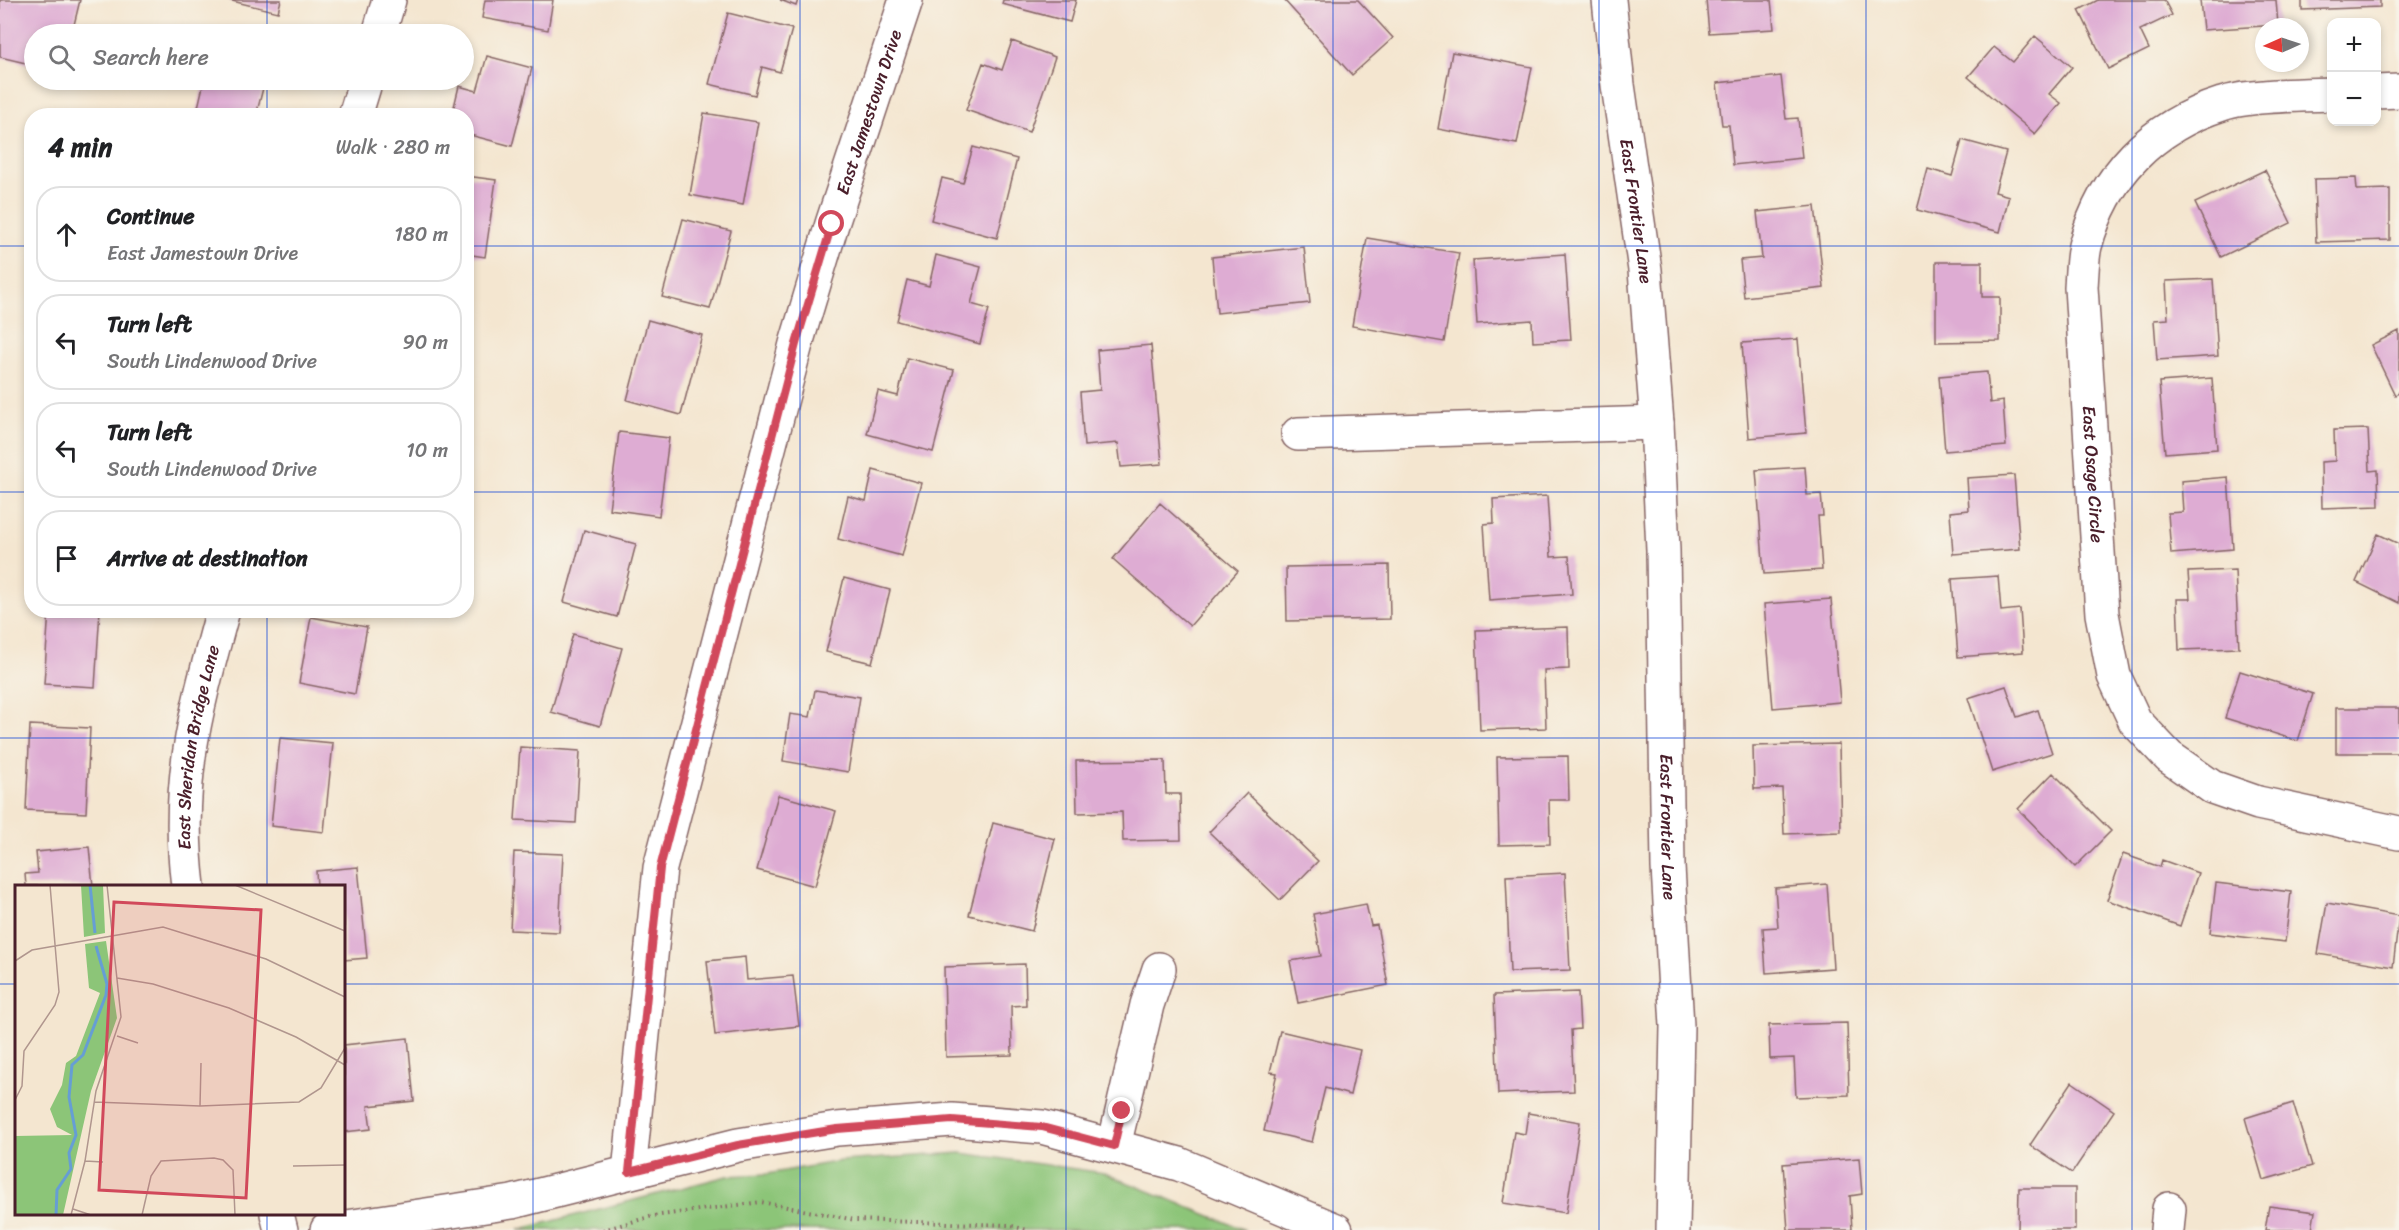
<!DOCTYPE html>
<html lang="en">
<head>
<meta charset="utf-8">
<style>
  :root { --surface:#fff; --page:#f2f2f2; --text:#202124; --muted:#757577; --line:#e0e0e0 }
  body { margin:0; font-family:Sriracha,sans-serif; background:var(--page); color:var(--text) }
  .controls { position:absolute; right:18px; top:18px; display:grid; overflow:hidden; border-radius:12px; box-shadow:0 3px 9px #0003 }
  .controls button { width:54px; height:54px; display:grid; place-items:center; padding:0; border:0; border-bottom:2px solid var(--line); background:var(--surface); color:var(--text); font:30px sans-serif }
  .compass { position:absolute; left:2255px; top:18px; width:54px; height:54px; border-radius:50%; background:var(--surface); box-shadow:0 3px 9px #0003; rotate:267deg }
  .stop { position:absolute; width:18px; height:18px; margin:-14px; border:4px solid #d1495b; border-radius:50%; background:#fff }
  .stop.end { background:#d1495b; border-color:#fff; box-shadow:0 2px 6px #0008 }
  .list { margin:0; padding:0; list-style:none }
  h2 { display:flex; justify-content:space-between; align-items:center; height:78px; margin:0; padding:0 24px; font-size:26px }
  h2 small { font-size:20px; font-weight:400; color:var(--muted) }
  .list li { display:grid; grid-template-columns:39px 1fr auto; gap:18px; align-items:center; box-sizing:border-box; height:96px; margin:0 12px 12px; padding:0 12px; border:2px solid var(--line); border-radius:24px }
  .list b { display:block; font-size:22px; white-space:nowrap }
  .list p { margin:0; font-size:20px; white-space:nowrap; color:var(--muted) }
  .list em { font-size:20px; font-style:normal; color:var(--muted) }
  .icon { flex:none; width:33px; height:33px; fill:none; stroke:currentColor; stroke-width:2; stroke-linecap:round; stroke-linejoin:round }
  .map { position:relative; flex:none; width:2399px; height:1230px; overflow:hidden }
  .search { position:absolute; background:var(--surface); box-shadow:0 3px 9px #0003; left:24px; top:24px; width:450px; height:66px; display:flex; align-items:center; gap:15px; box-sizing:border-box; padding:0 21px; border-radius:33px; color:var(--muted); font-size:22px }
  .panel { position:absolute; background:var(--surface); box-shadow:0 3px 9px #0003; left:24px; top:108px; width:450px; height:510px; border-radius:24px }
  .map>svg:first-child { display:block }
  .park { fill:#8cc578; stroke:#6b7252; stroke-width:1.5 }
  .building { fill:#deacd3 }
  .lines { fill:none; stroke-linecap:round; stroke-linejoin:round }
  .minor-casing { stroke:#866565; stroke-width:36 }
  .path { stroke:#866565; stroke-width:4; stroke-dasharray:1.5 4.5; stroke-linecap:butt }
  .minor { stroke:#fff; stroke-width:33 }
  .route { stroke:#d1495b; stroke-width:8 }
  .grid { fill:none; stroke:#1d4ed8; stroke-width:1.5; stroke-opacity:0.55 }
  .labels { text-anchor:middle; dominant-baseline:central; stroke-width:5; stroke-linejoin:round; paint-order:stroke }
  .street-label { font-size:18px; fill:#4a1f2b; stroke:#f7f3e8 }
  .inset-river { fill:none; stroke:#669ed4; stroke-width:3 }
  .inset-road { fill:none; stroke:#b0968e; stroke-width:1.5 }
  .view { fill:#d1495b; fill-opacity:0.15; stroke:#d1495b; stroke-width:3 }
  .inset-edge { fill:none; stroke:#4a1f2b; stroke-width:3 }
</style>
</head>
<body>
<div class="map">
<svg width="2399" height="1230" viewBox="0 0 2399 1230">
  <rect width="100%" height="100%" fill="#f7f3e8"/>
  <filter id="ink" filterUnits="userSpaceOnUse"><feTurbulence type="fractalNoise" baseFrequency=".0167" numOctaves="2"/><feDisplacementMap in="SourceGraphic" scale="12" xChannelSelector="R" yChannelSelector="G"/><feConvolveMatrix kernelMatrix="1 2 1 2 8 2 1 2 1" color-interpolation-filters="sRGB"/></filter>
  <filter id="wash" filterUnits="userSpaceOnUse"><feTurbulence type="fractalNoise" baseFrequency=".008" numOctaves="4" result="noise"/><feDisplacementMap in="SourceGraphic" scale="24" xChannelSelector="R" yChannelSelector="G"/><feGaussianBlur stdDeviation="1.35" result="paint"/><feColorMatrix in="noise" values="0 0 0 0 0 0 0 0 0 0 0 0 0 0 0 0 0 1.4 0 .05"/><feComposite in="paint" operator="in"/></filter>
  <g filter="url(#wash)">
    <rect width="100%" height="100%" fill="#f4e6d0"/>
    <path class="park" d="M961 1153 1104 1173 1245 1230H518L727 1176 767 1174 841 1161Z"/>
    <g id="blocks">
      <path class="building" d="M0 0H80L73 29 59 26 57 34H34V65L0 57Z
        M228 0H281L278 12Z
        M485 0H553L548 30 482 18Z
        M780 0H798L796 6Z
        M1003 0H1076L1070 22 1002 4Z
        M1284 0H1358L1393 38 1352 75Z
        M1706 0H1771L1774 29 1709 33Z
        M2098 0H2164L2172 15 2140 30 2149 49 2108 69 2079 10Z
        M2200 0H2276L2278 25 2203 30Z
        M2302 0H2380V7L2302 10Z
        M728 13 792 29 780 72 762 67 755 95 709 84Z
        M226 27 252 34H225Z
        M2035 36 2072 67 2049 94 2061 103 2035 134 1968 77 1994 47 2013 62Z
        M1012 41 1055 57 1029 132 966 110 983 63 1002 70Z
        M1452 52 1532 67 1517 144 1438 129Z
        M487 56 532 68 512 146 466 134V116H459L460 113 453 111 459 86 477 91Z
        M1781 76 1786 119 1798 118 1802 158 1733 165 1729 125H1722L1717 83Z
        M194 80H265L256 116H196L203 86 193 84Z
        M704 113 758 122 743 205 690 195Z
        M1962 140 2006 152 1995 192 2009 196 2000 232 1917 210 1928 169 1952 176Z
        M973 147 1017 159 997 238 931 220 942 178 963 183Z
        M2265 170 2291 223 2221 257 2195 203Z
        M466 176 496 180 485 257 466 254Z
        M2356 178 2357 190 2390 189V240L2316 242 2314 179Z
        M1815 206 1824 288 1744 297 1740 260 1762 258 1757 212Z
        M683 219 731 231 710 309 662 297Z
        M1367 238 1459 253 1444 342 1352 326Z
        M1304 247 1310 303 1217 313 1212 257Z
        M1565 254 1571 340 1533 342 1532 320 1477 324 1473 260Z
        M936 255 981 267 971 304 989 309 980 344 897 321 907 280 929 286Z
        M1936 262H1982V297H2000V341L1936 342Z
        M2213 279 2218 356 2157 360 2154 320 2168 319 2166 281Z
        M648 320 702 335 681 415 627 400Z
        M2399 331V393L2395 395 2371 345Z
        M1798 339 1806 433 1749 438 1742 343Z
        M1151 345 1162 464 1121 467 1118 443 1084 446 1080 392 1100 390 1097 350Z
        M907 358 954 370 933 452 867 434 878 391 898 396Z
        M1987 372 1990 403 2003 401 2006 446 1945 451 1939 376Z
        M2212 378 2217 449 2165 453 2159 382Z
        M2368 429 2370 471 2378 470 2379 506 2322 508 2321 462 2335 461 2334 430Z
        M619 432 669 438 659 516 609 509Z
        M1805 467 1807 495 1821 494 1823 516H1818L1822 570 1764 574 1756 470Z
        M873 470 921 483 902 556 838 539 848 496 866 501Z
        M2014 475 2020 549 1953 554 1950 512 1969 510 1967 478Z
        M2228 477 2233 549 2171 554 2168 513 2183 512 2181 481Z
        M1547 496 1551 557 1569 556 1572 594 1489 600 1484 524 1494 523 1493 499Z
        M1160 503 1238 571 1190 626 1113 559Z
        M584 530 636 544 617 617 564 602Z
        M2378 534 2399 544V603L2356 582Z
        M1389 565 1390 619 1287 621 1286 567Z
        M2235 570 2239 648 2179 650 2177 599H2190L2188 572Z
        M1998 576 2001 611 2020 609 2023 652 1958 657 1952 579Z
        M844 578 890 590 872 663 826 652Z
        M1831 599 1840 702 1773 708 1764 604Z
        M49 610H100L95 687 44 684Z
        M311 617 367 627 355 694 299 683Z
        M1568 627 1569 669 1544 670 1546 728 1480 730 1476 630Z
        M573 634 622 648 600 726 551 712Z
        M2240 671 2313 694 2298 741 2225 718Z
        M2006 686 2017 717 2038 710 2052 753 1992 772 1968 698Z
        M815 690 860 697 848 772 783 761 790 714 810 717Z
        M2336 708H2399V753H2336Z
        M30 725 90 728 86 813 26 810Z
        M280 738 333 743 324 832 271 826Z
        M1839 744 1841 832 1784 834 1782 788 1754 789 1753 746Z
        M520 747 580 751 576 823 515 820Z
        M1568 756 1569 800H1549L1550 844 1499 845 1497 757Z
        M1165 760 1166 794H1180L1181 840 1123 841 1122 812 1077 813 1076 761Z
        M2053 773 2111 831 2075 867 2018 809Z
        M1247 793 1318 861 1280 900 1209 832Z
        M778 795 836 811 815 886 757 870Z
        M993 823 1055 839 1032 931 969 915Z
        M89 847 93 886H26L25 874 38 873 36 852Z
        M514 852 563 854 559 932 510 930Z
        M2123 854 2160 867 2162 860 2198 873 2180 926 2107 900Z
        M358 867 367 958 344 960V886H317L316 871Z
        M1565 873 1570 970 1510 972 1506 876Z
        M2216 883 2291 892 2285 942 2210 933Z
        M1827 884 1833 968 1766 973 1763 928 1778 927 1775 888Z
        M2327 903 2399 916 2393 967 2318 954Z
        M1366 904 1371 926 1377 925 1388 985 1298 1003 1290 961 1321 956 1313 914Z
        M745 957 747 980 793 976 799 1026 715 1035 707 961Z
        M1025 964 1026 1005 1011 1006 1012 1055 946 1057 944 967Z
        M1578 992 1580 1029 1571 1030 1574 1091 1498 1094 1494 995Z
        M1847 1023 1849 1095 1796 1097 1794 1058 1770 1059 1769 1025Z
        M1280 1031 1360 1050 1350 1095 1325 1088 1312 1142 1264 1131 1277 1073 1270 1072Z
        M408 1038 414 1101 368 1106 371 1129 344 1132V1045Z
        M2072 1082 2114 1111 2072 1173 2030 1145Z
        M2293 1103 2312 1166 2263 1180 2245 1118Z
        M1528 1113 1580 1122 1566 1213 1503 1203 1514 1132 1525 1134Z
        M1859 1158 1862 1194 1850 1196 1852 1230H1788L1783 1164Z
        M2019 1188H2075V1230H2018Z
        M2269 1206 2315 1212 2312 1230H2265Z"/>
    </g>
  </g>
  <g filter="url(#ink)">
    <use href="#blocks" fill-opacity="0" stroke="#866565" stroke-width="1.5"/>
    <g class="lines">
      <defs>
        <g id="minor">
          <path id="s1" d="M1609 0 1618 85 1645 270 1657 423 1663 550 1668 867 1677 1026 1673 1230"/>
          <path d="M379 34 389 0"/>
          <path d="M2376 92 2399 91"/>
          <path id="s2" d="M2332 94C2303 95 2247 95 2222 104 2152 126 2104 175 2085 246 2082 259 2082 274 2081 287L2102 614 2114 676 2135 721 2169 757 2212 787 2258 803 2399 833"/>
          <path d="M355 116 366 80"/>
          <path d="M1298 434 1657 423"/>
          <path id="s3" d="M188 886C175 781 196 711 223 610"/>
          <path d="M1114 1146 1147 1005 1159 969"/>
          <path id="s4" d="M629 1172 660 868 796 344 832 224 906 0"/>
          <path d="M277 1214 281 1230"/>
          <path d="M327 1230 512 1202 738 1145 837 1129 952 1120 1042 1127 1179 1164 1336 1230"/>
          <path d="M2167 1230 2169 1209"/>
        </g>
      </defs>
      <use href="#minor" class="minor-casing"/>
      <path class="path" d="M603 1230 653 1216 761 1202 855 1220 1008 1225 1027 1230"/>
      <use href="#minor" class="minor"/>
    </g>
  </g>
  <g class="lines" filter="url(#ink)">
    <path class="route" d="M832 224 796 344 660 868 629 1172 738 1145 837 1129 952 1120 1042 1127 1114 1146 1122 1111"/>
  </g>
  <path class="grid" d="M267 0V34M533 0V1230M800 0V1230M1066 0V1230M1333 0V1230M1599 0V1230M1866 0V1230M2132 0V1230M267 80V116M0 246H32M466 246H2399M0 492H32M466 492H2399M267 610V886M0 738H2399M0 984H16M344 984H2399M267 1214V1230"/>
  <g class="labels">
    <g class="street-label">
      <text stroke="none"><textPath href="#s4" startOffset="1090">East Jamestown Drive</textPath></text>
      <text stroke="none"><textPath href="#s1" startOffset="213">East Frontier Lane</textPath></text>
      <text stroke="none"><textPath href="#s2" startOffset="546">East Osage Circle</textPath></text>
      <text stroke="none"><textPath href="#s3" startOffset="140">East Sheridan Bridge Lane</textPath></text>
      <text stroke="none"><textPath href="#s1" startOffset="830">East Frontier Lane</textPath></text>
    </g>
  </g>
  <g transform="translate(15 885)">
    <rect width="330" height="330" fill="#f4e6d0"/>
    <path d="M66 0H88L90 48 69 52ZM91 56 102 133 76 206 48 330H0V251L57 250 42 242 35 224 47 200 51 178 61 171 85 108 74 103 70 59Z" fill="#8cc578"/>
    <path class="inset-river" d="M75 0 80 48M41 330 42 305 56 284 54 268 61 250 54 212 57 180 68 170 91 110 92 99 81 61"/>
    <path class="inset-road" d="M220 0 330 46M0 76 17 65 148 42 251 74 330 112M102 93 138 99 214 123 281 152 330 180M102 151 123 158M0 215 7 201 9 166 40 120 44 107 35 0M79 217 185 221 284 217 306 203 330 163M185 221 186 178M70 276 88 277M278 281 330 280M58 324 76 330M56 330 70 276 81 206 106 132 92 0M127 330 136 291 146 276 199 273 208 275 218 285 220 330"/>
    <path class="view" d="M99 17 246 25 231 313 84 305Z"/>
    <rect width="330" height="330" class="inset-edge"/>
  </g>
</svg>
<div class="controls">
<button>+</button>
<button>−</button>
</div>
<svg class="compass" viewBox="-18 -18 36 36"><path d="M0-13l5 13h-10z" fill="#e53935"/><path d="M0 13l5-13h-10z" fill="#757577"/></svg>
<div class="stop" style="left:832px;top:224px"></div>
<div class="stop end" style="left:1122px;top:1111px"></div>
<div class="search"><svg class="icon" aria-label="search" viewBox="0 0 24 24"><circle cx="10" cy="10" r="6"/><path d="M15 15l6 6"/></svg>Search here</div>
<section class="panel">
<h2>4 min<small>Walk · 280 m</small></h2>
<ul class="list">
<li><svg class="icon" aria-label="ahead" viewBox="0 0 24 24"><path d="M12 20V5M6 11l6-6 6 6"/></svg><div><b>Continue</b><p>East Jamestown Drive</p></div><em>180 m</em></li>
<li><svg class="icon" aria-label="left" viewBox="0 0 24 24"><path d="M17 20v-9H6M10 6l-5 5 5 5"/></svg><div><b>Turn left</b><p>South Lindenwood Drive</p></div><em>90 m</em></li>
<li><svg class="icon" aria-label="left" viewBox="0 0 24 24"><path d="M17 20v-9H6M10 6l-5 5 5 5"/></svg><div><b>Turn left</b><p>South Lindenwood Drive</p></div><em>10 m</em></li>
<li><svg class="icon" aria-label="arrive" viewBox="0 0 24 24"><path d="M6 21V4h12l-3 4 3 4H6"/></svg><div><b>Arrive at destination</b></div></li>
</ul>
</section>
</div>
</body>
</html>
